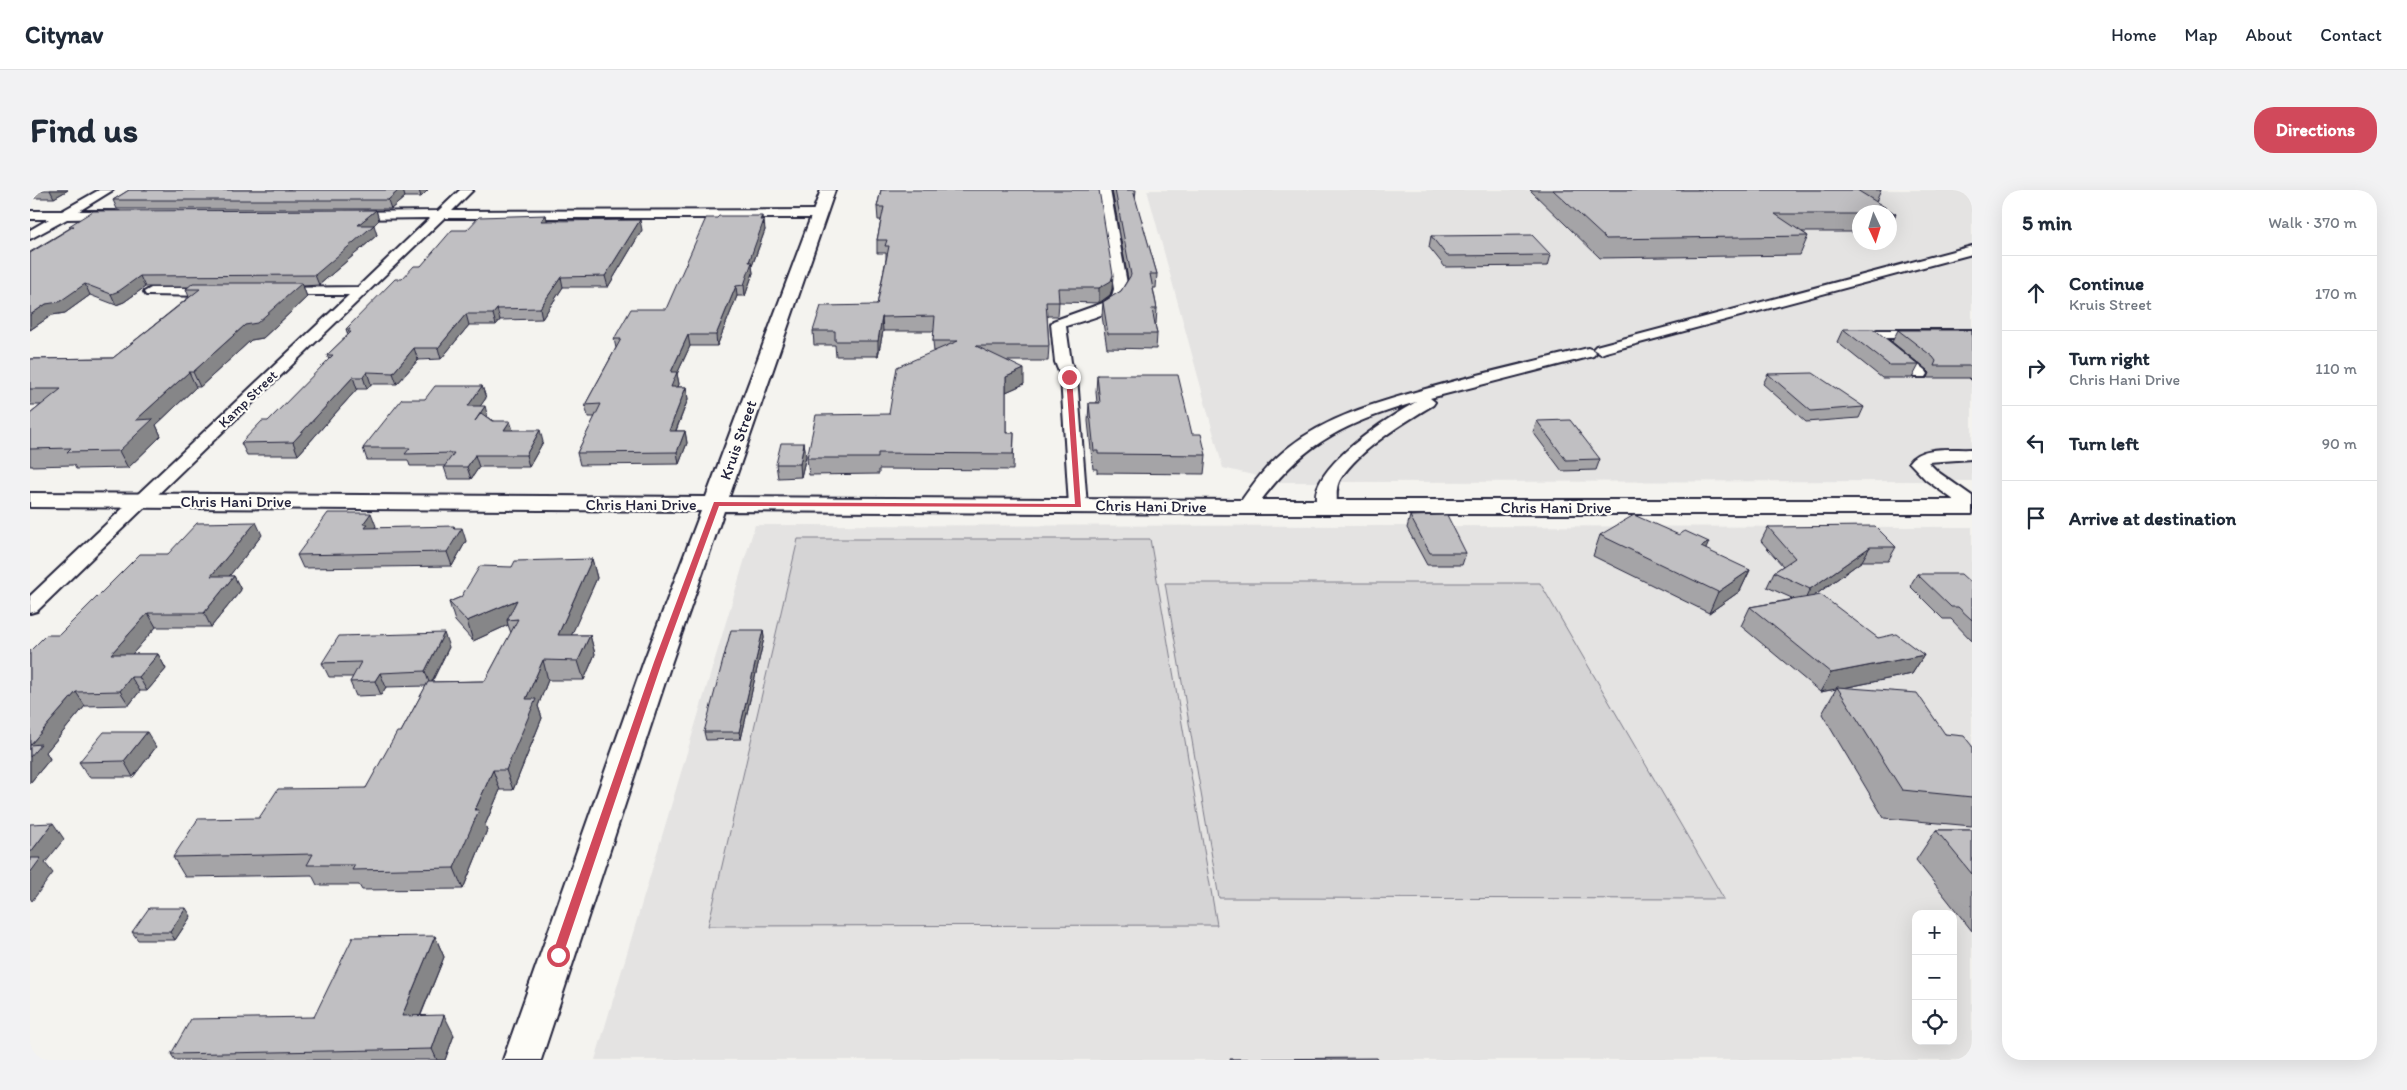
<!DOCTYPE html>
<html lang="en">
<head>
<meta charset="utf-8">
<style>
  :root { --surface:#fff; --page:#f2f2f3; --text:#1f2937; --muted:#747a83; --line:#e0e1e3; --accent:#d1495b }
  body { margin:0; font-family:Itim,sans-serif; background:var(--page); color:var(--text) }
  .controls { position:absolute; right:15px; bottom:15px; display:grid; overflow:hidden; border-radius:10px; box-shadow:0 5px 20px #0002 }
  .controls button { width:45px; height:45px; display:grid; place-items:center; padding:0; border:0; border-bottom:1px solid var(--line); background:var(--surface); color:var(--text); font:25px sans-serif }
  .compass { position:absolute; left:1822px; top:15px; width:45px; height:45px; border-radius:50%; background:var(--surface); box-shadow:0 5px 20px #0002; rotate:176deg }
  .stop { position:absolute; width:15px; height:15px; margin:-11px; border:4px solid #d1495b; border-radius:50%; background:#fff }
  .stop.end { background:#d1495b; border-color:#fff; box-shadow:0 1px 5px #0008 }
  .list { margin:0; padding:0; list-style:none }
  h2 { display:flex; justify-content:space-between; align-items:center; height:65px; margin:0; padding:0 20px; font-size:21px }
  h2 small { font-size:16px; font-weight:400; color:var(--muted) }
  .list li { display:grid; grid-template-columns:32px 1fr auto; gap:15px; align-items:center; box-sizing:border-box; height:75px; padding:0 20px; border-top:1px solid var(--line) }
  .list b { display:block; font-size:19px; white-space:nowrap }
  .list p { margin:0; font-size:16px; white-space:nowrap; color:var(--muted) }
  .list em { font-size:16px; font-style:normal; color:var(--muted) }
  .icon { flex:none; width:28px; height:28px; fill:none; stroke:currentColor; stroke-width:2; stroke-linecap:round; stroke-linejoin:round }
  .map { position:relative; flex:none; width:1942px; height:870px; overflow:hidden; border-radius:20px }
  header { display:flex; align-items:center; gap:30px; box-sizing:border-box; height:70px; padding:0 25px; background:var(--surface); border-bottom:1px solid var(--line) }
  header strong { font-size:24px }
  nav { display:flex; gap:28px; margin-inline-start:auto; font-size:18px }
  .intro { display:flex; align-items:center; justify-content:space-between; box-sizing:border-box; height:120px; padding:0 30px }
  h1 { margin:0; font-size:35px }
  .button { padding:12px 22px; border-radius:20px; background:var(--accent); color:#fff; font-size:18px; font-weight:700 }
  main { display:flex; gap:30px; padding:0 30px }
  aside { flex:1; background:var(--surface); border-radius:20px; box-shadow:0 5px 20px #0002 }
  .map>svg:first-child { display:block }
  .built { fill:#e4e3e2; fill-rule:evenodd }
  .green { fill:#d5d4d5; stroke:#7c7b88 }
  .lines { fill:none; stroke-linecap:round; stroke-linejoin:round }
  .minor-casing { stroke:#22223b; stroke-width:4 }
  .tertiary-casing { stroke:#22223b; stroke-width:4 }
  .minor { fill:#fdfcf7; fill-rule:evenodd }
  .tertiary { fill:#fdfcf7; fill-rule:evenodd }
  .wall { fill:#a5a4a7; stroke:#22223b }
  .shaded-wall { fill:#868688; stroke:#22223b }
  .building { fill:#c0bfc2; stroke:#22223b }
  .route { fill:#d1495b }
  .labels { text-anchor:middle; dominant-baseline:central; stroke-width:4.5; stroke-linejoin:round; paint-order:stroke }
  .far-street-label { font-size:14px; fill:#22223b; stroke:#fdfcf7 }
  .street-label { font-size:16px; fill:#22223b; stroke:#fdfcf7 }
</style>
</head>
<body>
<header>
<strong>Citynav</strong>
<nav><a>Home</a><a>Map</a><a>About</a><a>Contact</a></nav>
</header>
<div class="intro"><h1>Find us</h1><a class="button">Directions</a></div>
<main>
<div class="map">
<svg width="1942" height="870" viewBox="0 0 1942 870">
  <rect width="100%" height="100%" fill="#f4f3ef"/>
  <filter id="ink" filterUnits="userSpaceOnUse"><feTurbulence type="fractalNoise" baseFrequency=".02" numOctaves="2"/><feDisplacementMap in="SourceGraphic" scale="10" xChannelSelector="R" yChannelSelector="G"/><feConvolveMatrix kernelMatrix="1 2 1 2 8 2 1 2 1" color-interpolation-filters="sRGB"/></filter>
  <g filter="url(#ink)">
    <path class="built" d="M1117 0H1942V291L1252 292 1193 278ZM1830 22H1860V52H1830Z
      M725 335 1942 337V870H565ZM1886 724H1923V851H1886Z"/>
    <path class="green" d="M768 349H1120L1187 735 678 736Z
      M1135 393H1510L1694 709 1189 708Z"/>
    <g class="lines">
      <defs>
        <path id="minor" d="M69 0H83L49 21H85L89 22 91 25 89 28 37 29 0 49V40L19 29H0V21H32Z
          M430 0H443L422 21 789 20 795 24 789 28H414L7 421 0 423V406L319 105H246L241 104 239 101 241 98 328 97 400 28 320 29 314 25 316 22 408 21Z
          M1068 0H1080L1098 99C1093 124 1056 129 1036 136L1041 172 1047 187 1057 316 1055 320H1041L1039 316 1031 187 1025 172 1021 134 1023 131 1073 113 1082 106 1084 99Z
          M1942 56V64L1576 162 1571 164 1563 159 1566 156Z
          M121 98H185L192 102 185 106 116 105 114 102Z
          M1847 140H1942V148H1855L1896 181 1898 184 1896 187H1884L1838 149 1836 146Z
          M1558 158 1563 160 1566 163 1563 166 1400 208 1405 212 1403 215C1373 233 1330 259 1311 288 1303 300 1310 312 1304 321H1290C1265 285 1361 226 1386 212 1309 235 1270 255 1223 321H1209L1207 317C1222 295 1238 273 1259 257 1297 227 1346 213 1392 200 1447 184 1502 172 1558 158Z
          M1942 259V269L1898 272 1908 282 1942 306V320L1935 318 1896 290 1879 272C1891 255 1923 260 1942 259Z"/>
        <path id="tertiary" d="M791 0H805L699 307 1216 310H1942V324H1216L694 321 642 471 511 870H473L614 471 671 321 0 317V303L676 307Z"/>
      </defs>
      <use href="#minor" class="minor-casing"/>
      <use href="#tertiary" class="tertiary-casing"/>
      <use href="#minor" class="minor"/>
      <use href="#tertiary" class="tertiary"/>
    </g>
    <path class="wall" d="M0 0H38L24 8H0Z
      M99 0H398L391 7H375L361 19H87L83 10Z
      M851 0 1082 99 1080 105 1069 113 1029 112 1028 126H1017L1019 156 1018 171H977L994 194 976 202V243H984L983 280 849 279V284L779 285 777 268 859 224 904 162 903 151 904 141H853L848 166H806L805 155H784L783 141 847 115 856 69V63H847V50L851 30H848L847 17Z
      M1082 0H1106L1105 9 1127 84 1126 98H1123L1127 119 1126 134H1125L1127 144 1126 159 1077 158 1072 126 1073 112 1091 101 1098 89Z
      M1500 0H1851L1846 12 1866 24 1860 38V22H1830V42H1772L1778 46 1770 65 1570 68Z
      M346 20 349 30 343 35 347 45 289 95 273 96 277 107 233 148 221 150 170 197H166L126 235 131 246 98 278 46 279 44 275 0 276V224L11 215H0V169L83 168 159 107 156 99 159 97H115L94 112 86 115 60 105 35 123 22 125 0 140V62L40 38 39 36Z
      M516 25 517 31 612 40 578 97H533L512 129 470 130 466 135H439L411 169 388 170 367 194H341L337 199H327L268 265H217L211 253 238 231 299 170 297 165 318 145 316 139 372 89 391 76 437 40Z
      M732 30 735 40 722 76 723 83 715 106H707L687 156H660L647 184 649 194 648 197H656L658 209 646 241H655L657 253 649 274 550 275 547 263 565 227H558L555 215 586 158 584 149 636 119Z
      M1401 46 1521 65 1518 76 1415 77 1399 57Z
      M1813 139 1889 175 1882 188H1852L1807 152Z
      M1868 140H1942V191L1939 188H1898L1900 183 1897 180 1862 152Z
      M1738 184 1834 217 1829 228 1776 232 1733 194Z
      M1067 185 1162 244 1176 265 1174 284 1067 283V279H1063L1058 231 1059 213H1067L1066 202Z
      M452 196 456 208 450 216 458 228 483 240 513 252 499 277H449L441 289H418L414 277 415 276H380L378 270H337L333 258 395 209Z
      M1507 231 1570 269 1566 280 1532 281 1503 242Z
      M774 253 776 266 771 287 748 288 746 274Z
      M1380 326 1436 363 1432 375H1397L1377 338Z
      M346 336 345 338H425L436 351 422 376 273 378 267 365Z
      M1738 337 1866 357 1858 371H1832L1784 406 1848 448 1894 465 1882 484 1813 498 1942 556V636L1854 628 1792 524 1806 499 1790 502 1711 436 1720 417 1764 409 1737 397 1744 382 1753 376 1731 351Z
      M232 345 199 386H204L211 400 181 437H126L102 464H128L136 479 117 501H110L99 515 55 516 16 562 20 569 0 593V461L29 445 138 364Z
      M1570 345 1720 380 1710 401 1679 423 1563 366Z
      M562 369 567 388 541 445H560L565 464 554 490H518L508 516 512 528 483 600H470L455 635 457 640 433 699 332 700 329 695H287L282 685 155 687 143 667 229 628 336 598 371 542 396 496 356 497 351 505 326 506 320 492 323 487H299L292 473 419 457 402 492 455 491 481 443 478 435 443 451 425 431 419 412 431 407 482 377Z
      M1887 384 1942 394V451L1921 429H1913L1880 396Z
      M733 440 734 448 711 549 676 550 674 542Z
      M126 557 103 587H59L49 572Z
      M1906 640H1942V741L1886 670Z
      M161 726 145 750H108L102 742Z
      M405 746 414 767 391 825 424 845 415 870H145L141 864 284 827Z"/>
    <path class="shaded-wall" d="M20 0H38L24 8Z
      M369 0H373L375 7 361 19 358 10Z
      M389 0H398L391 7Z
      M346 20 349 30 341 38 344 35 347 45 289 95 285 85 328 35Z
      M516 25 518 35 511 31Z
      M732 26 733 35 734 30 735 40 722 76 723 83 715 106 714 95 719 72Z
      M610 30 612 40 578 97 575 86Z
      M1083 85 1082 99 1080 105 1069 113V98Z
      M110 86 115 97 94 112 86 115 81 104Z
      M531 87 533 97 512 129 510 118Z
      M272 93 277 107 233 148 221 150 170 197 163 182 215 135Z
      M55 94 60 105 35 123 22 125 0 140V125L16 114Z
      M706 96 707 106 687 156 686 145Z
      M467 119 470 130 466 135 463 124Z
      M436 124 439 135 411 169 408 158Z
      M852 127 853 141 848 166V151Z
      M658 145 660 156 647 184 649 194 643 209 641 197V182Z
      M384 158 388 170 367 194 363 183Z
      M994 179V194L976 202V187Z
      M159 182 166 197 126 235 131 246 98 278 89 261 106 230Z
      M337 182 341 194 337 199 333 187Z
      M323 187 327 199 268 265 263 252Z
      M452 196 456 208 442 228 438 216Z
      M656 197 658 209 641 253 639 241Z
      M455 216 458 228 445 231Z
      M480 231 484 243 474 240Z
      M510 240 513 252 499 277 496 265Z
      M655 241 657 253 649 274 647 262Z
      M774 253 776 266 771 287 770 274Z
      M445 265 449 277 441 289 437 277Z
      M341 323 346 336 341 343 340 351 333 334Z
      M226 332 232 345 188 400 181 386Z
      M424 336 427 345 432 338 436 351 422 376 417 362 423 338Z
      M1679 352 1670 373 1671 357Z
      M1840 357 1832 371 1773 414 1780 399Z
      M562 369 567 388 533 464 528 445Z
      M1720 380 1710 401 1679 423 1688 402Z
      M204 386 211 400 181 437 174 423Z
      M487 410 488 429 477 430 478 435 443 451 437 431Z
      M118 423 126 437 90 478 81 464Z
      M733 440 734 448 711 549 709 542Z
      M414 443 419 457 400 495 395 481Z
      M560 445 565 464 554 490 548 471Z
      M128 464 136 479 117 501 109 487Z
      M1894 465 1882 484 1808 499 1807 497 1806 499 1790 502 1801 483Z
      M513 470 518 490 508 516 512 528 483 600 476 580 496 509Z
      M350 483 356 497 351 505 345 491Z
      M101 487 110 501 99 515 90 501Z
      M46 502 55 516 16 562 20 569 0 593V555Z
      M117 542 126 557 103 587 94 571Z
      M463 580 470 600 455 635 457 640 433 699 424 678 445 620Z
      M23 633 34 649 15 673 23 683 2 711 0 708V663Z
      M156 718 161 726 145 750 140 742Z
      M405 746 414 767 382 846 372 826Z
      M414 825 424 845 415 870H407L402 859Z"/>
    <path class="building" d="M99 0H369L358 10H83Z
      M851 0H1069L1083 85 1081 91 1069 98H1028L1029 112H1016L1019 156H946L994 179 976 187V243H984L983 264 848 263V268H777L786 225 859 224 867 177 928 151H903L905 126 852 127 848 151H805V141H783L791 116 847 115 859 56H855L857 50H847L854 17H847Z
      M1085 0H1103L1127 84H1120L1127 119H1122L1127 144H1078L1073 112 1091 101 1101 85Z
      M1523 0H1827L1866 24H1860V22H1830V24H1745L1778 46 1576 49Z
      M346 20 328 35H344L285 85 110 86 89 101 81 104 55 94 29 112 16 114 0 125V63L44 36H39L63 21Z
      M516 25 511 31 610 30 575 86 531 87 510 118 467 119 463 124H436L408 158H384L363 183 337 182 333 187H323L263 252 211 253 232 231H238L303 165H297L321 142H318L320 139H316L365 89H372L384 76H391L422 40H437L449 27Z
      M689 26H732L730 30H734L719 72H722L714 95 706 96 686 145H658L641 182H647L641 197H656L639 241H655L647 262 547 263 571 214 555 215 591 149H584L601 119H636L676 28H687Z
      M1502 45 1521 65 1417 66 1401 46Z
      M163 93H272L227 133 215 135 163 182H159L106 230 123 229 89 261 37 262 41 258 0 259V224L31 199H0V169L83 168 170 99H156Z
      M1813 139H1844L1889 175H1859Z
      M1868 140H1942V176H1904L1906 171 1903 167Z
      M1783 183 1834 217 1781 221 1738 184Z
      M1067 185H1148L1162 244H1171L1176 265 1068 264V261H1064L1059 213H1070Z
      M405 196H452L438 216H455L445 231 451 223 462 231H480L474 240H510L496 265H445L437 277H414L424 263 375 264 380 258H333L372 209H395Z
      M1540 230 1570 269 1536 270 1507 231Z
      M751 253H774L770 274H746Z
      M298 323H341L333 334H338L335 338 424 336 423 338H432L417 362 267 365Z
      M1417 325 1436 363H1400L1380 326Z
      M1604 325 1649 345 1655 341 1679 352 1671 357 1720 380 1688 402 1570 345Z
      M226 332 181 386H204L174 423H118L81 464H128L109 487H101L90 501 46 502 0 555V461L16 445H29L110 364H138L167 333Z
      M1845 336 1866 357H1840L1780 399 1744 382 1765 368 1738 337Z
      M562 369 528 445H560L548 471 513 470 496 509H506L476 580H463L445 620H449L424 678 322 680 325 675H277L283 664 143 667 168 629 229 628 248 599 336 598 367 542H371L398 492 455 491 488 429 477 430 487 410 437 431 419 412 431 407 450 376 482 377 485 371Z
      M1887 384H1931L1942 394V430L1928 417H1921Z
      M1791 405 1848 448 1866 444 1894 465 1801 483 1720 417Z
      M701 440H733L709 542H674Z
      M414 443 395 481 350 483 345 491 320 492 331 472 292 473 309 446Z
      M1807 497 1887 503 1915 544 1934 546 1942 556V607L1872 600Z
      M74 542H117L94 571 49 572Z
      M11 554 0 567V555Z
      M23 633 0 663V634Z
      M1906 640H1942V684Z
      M0 668H11L0 683Z
      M119 718H156L140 742H102Z
      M405 746 372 826 414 825 402 859 141 864 161 829 284 827 323 747Z
      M1347 868 1348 870H1200V869Z"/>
  </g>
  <path class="route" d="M1039 185 1042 187 1051 317 689 316 632 472 533 765 528 770 524 768 522 765 624 472 684 312 1045 314 1036 187Z"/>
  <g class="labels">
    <g class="far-street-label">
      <text transform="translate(218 209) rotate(-44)">Kamp Street</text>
    </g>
    <g class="street-label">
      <text transform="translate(708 250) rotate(-71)">Kruis Street</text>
      <text x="206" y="311">Chris Hani Drive</text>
      <text x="611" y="314">Chris Hani Drive</text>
      <text transform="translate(1121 316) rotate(1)">Chris Hani Drive</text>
      <text x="1526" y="317">Chris Hani Drive</text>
    </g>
  </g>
</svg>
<div class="controls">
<button>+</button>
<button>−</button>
<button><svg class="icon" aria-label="locate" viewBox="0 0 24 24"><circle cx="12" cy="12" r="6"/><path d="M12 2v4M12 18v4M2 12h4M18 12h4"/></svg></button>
</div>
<svg class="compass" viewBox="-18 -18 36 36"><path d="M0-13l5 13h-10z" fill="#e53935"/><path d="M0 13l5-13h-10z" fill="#747a83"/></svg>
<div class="stop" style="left:528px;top:765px"></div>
<div class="stop end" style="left:1039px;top:187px"></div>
</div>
<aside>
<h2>5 min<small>Walk · 370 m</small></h2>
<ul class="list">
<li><svg class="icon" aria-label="ahead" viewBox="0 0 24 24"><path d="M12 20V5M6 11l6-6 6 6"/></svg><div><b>Continue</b><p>Kruis Street</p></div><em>170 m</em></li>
<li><svg class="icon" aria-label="right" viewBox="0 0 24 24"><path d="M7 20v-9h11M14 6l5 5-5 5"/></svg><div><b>Turn right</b><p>Chris Hani Drive</p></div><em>110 m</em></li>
<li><svg class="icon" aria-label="left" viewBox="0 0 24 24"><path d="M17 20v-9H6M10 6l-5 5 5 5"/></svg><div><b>Turn left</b></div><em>90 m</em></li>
<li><svg class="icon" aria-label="arrive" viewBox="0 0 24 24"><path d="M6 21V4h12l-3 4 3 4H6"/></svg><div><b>Arrive at destination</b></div></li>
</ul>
</aside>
</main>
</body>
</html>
